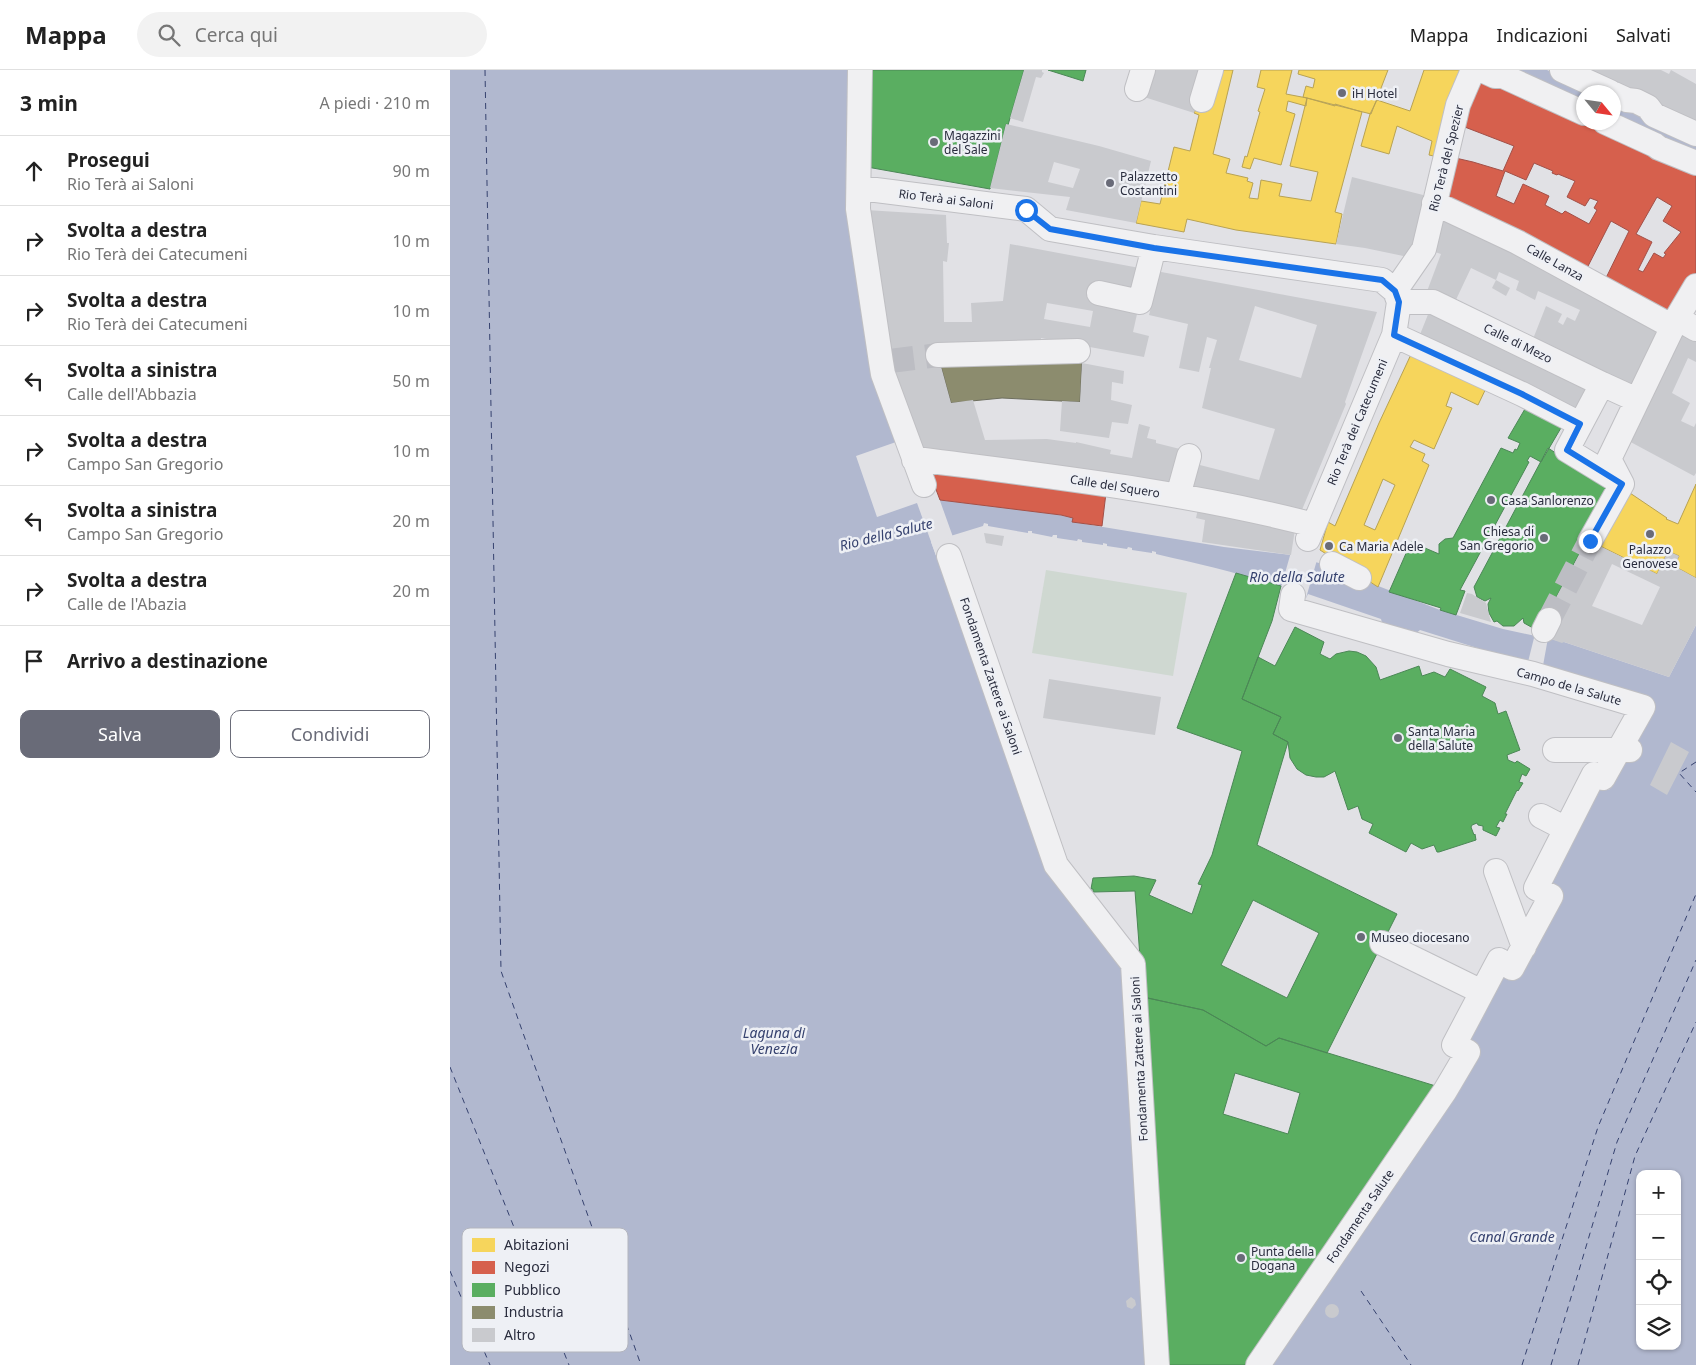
<!DOCTYPE html>
<html lang="it">
<head>
<meta charset="utf-8">
<style>
  :root { --surface:#fff; --page:#f2f2f2; --text:#222; --muted:#767676; --line:#e0e0e0; --accent:#696b78 }
  body { margin:0; font-family:"Noto Sans",sans-serif; background:var(--page); color:var(--text) }
  .controls { position:absolute; right:15px; bottom:15px; display:grid; overflow:hidden; border-radius:10px; box-shadow:0 1px 4px #0004 }
  .controls button { width:45px; height:45px; display:grid; place-items:center; padding:0; border:0; border-bottom:1px solid var(--line); background:var(--surface); color:var(--text); font:25px sans-serif }
  .compass { position:absolute; left:1126px; top:15px; width:45px; height:45px; border-radius:50%; background:var(--surface); box-shadow:0 1px 4px #0004; rotate:119deg }
  .stop { position:absolute; width:15px; height:15px; margin:-11px; border:4px solid #1a73e8; border-radius:50%; background:#fff }
  .stop.end { background:#1a73e8; border-color:#fff; box-shadow:0 1px 5px #0008 }
  .list { margin:0; padding:0; list-style:none }
  h2 { display:flex; justify-content:space-between; align-items:center; height:65px; margin:0; padding:0 20px; font-size:21px }
  h2 small { font-size:16px; font-weight:400; color:var(--muted) }
  .list li { display:grid; grid-template-columns:32px 1fr auto; gap:15px; align-items:center; box-sizing:border-box; height:70px; padding:0 20px; border-top:1px solid var(--line) }
  .list b { display:block; font-size:19px; white-space:nowrap }
  .list p { margin:0; font-size:16px; white-space:nowrap; color:var(--muted) }
  .list em { font-size:16px; font-style:normal; color:var(--muted) }
  .actions { display:flex; gap:10px; padding:15px 20px }
  .actions a { flex:1; padding:11px 0; border:1px solid var(--accent); border-radius:10px; text-align:center; font-size:18px; color:var(--accent) }
  .actions .main { background:var(--accent); color:#fff }
  .icon { flex:none; width:28px; height:28px; fill:none; stroke:currentColor; stroke-width:2; stroke-linecap:round; stroke-linejoin:round }
  .map { position:relative; flex:none; width:1246px; height:1295px; overflow:hidden }
  header { display:flex; align-items:center; gap:30px; box-sizing:border-box; height:70px; padding:0 25px; background:var(--surface); border-bottom:1px solid var(--line) }
  header strong { font-size:24px }
  nav { display:flex; gap:28px; margin-inline-start:auto; font-size:18px }
  .search { width:350px; height:45px; background:var(--page); display:flex; align-items:center; gap:12px; box-sizing:border-box; padding:0 18px; border-radius:28px; color:var(--muted); font-size:19px }
  main { display:flex }
  aside { flex:1; background:var(--surface) }
  .map>svg:first-child { display:block }
  .green { fill:#cfd8d1 }
  .water { fill:#b1b8cf; fill-rule:evenodd }
  .pier { fill:#e1e1e5 }
  .homes { fill:#f6d55c; stroke:#b8a253; fill-rule:evenodd }
  .shops { fill:#d6604d; stroke:#a25048; fill-rule:evenodd }
  .public { fill:#5aae61; stroke:#4b8756; fill-rule:evenodd }
  .industry { fill:#8c8c6e; stroke:#6e6f5f }
  .lines { fill:none; stroke-linecap:round; stroke-linejoin:round }
  .ferry { stroke:#36426f; stroke-width:1; stroke-dasharray:6 5; stroke-linecap:butt }
  .building { fill:#c9cace; fill-rule:evenodd }
  .pedestrian-tunnel { stroke:#bcbdc3; stroke-width:24; stroke-dasharray:24 12; stroke-linecap:butt }
  .pedestrian-casing { stroke:#bfbfc3; stroke-width:26 }
  .pedestrian { stroke:#f0f0f2; stroke-width:24 }
  .route { stroke:#1a73e8; stroke-width:6 }
  .poi-dot { fill:#696b78; stroke:#eef0f5; stroke-width:2 }
  .labels { text-anchor:middle; dominant-baseline:central; stroke-width:5; stroke-linejoin:round; paint-order:stroke }
  .poi-label { font-size:12px; fill:#292c3d; stroke:#eef0f5; text-anchor:start }
  .street-label { font-size:12px; fill:#292c3d; stroke:#eef0f5 }
  .water-label { font-size:14px; font-style:italic; fill:#36426f; stroke:#eef0f5 }
  .key { fill:#eef0f5; stroke:#b3b5be; stroke-width:1 }
  .key-label { font-size:14px; fill:#292c3d }
</style>
</head>
<body>
<header>
<strong>Mappa</strong>
<div class="search"><svg class="icon" aria-label="search" viewBox="0 0 24 24"><circle cx="10" cy="10" r="6"/><path d="M15 15l6 6"/></svg>Cerca qui</div>
<nav><a>Mappa</a><a>Indicazioni</a><a>Salvati</a></nav>
</header>
<main>
<aside>
<h2>3 min<small>A piedi · 210 m</small></h2>
<ul class="list">
<li><svg class="icon" aria-label="ahead" viewBox="0 0 24 24"><path d="M12 20V5M6 11l6-6 6 6"/></svg><div><b>Prosegui</b><p>Rio Terà ai Saloni</p></div><em>90 m</em></li>
<li><svg class="icon" aria-label="right" viewBox="0 0 24 24"><path d="M7 20v-9h11M14 6l5 5-5 5"/></svg><div><b>Svolta a destra</b><p>Rio Terà dei Catecumeni</p></div><em>10 m</em></li>
<li><svg class="icon" aria-label="right" viewBox="0 0 24 24"><path d="M7 20v-9h11M14 6l5 5-5 5"/></svg><div><b>Svolta a destra</b><p>Rio Terà dei Catecumeni</p></div><em>10 m</em></li>
<li><svg class="icon" aria-label="left" viewBox="0 0 24 24"><path d="M17 20v-9H6M10 6l-5 5 5 5"/></svg><div><b>Svolta a sinistra</b><p>Calle dell'Abbazia</p></div><em>50 m</em></li>
<li><svg class="icon" aria-label="right" viewBox="0 0 24 24"><path d="M7 20v-9h11M14 6l5 5-5 5"/></svg><div><b>Svolta a destra</b><p>Campo San Gregorio</p></div><em>10 m</em></li>
<li><svg class="icon" aria-label="left" viewBox="0 0 24 24"><path d="M17 20v-9H6M10 6l-5 5 5 5"/></svg><div><b>Svolta a sinistra</b><p>Campo San Gregorio</p></div><em>20 m</em></li>
<li><svg class="icon" aria-label="right" viewBox="0 0 24 24"><path d="M7 20v-9h11M14 6l5 5-5 5"/></svg><div><b>Svolta a destra</b><p>Calle de l'Abazia</p></div><em>20 m</em></li>
<li><svg class="icon" aria-label="arrive" viewBox="0 0 24 24"><path d="M6 21V4h12l-3 4 3 4H6"/></svg><div><b>Arrivo a destinazione</b></div></li>
</ul>
<div class="actions"><a class="main">Salva</a><a>Condividi</a></div>
</aside>
<div class="map">
<svg width="1246" height="1295" viewBox="0 0 1246 1295">
  <rect width="100%" height="100%" fill="#e1e1e5"/>
  <path class="green" d="M596 500 737 523 723 606 582 583Z"/>
  <path class="water" d="M0 0H399L424 306 468 434 490 430 610 445 623 448V452L774 477 841 485 869 493 990 540 1053 559 1114 572 1219 607 1246 555V1295H816L1014 973 1097 816 1147 714 1159 720 1180 680 1202 633 970 560 964 565 933 556 931 549 858 524 856 528C808 506 757 496 706 484V482L702 481V483L682 480V478L678 477 677 479 657 476V474L653 473V475L632 472V470L628 469 627 471 607 468V465H603L602 467 582 463V461H578V463L538 456V454L534 453 533 456 481 472 600 799 672 898 702 1295H0ZM1190 1104H1227V1276H1190Z
    M1052 0H1097L1144 22H1134L1133 38Z
    M1164 32 1246 70V88L1164 52Z"/>
  <path class="pier" d="M446 372 462 418 464 417 469 431 489 428 503 467 484 473 491 490 488 491 467 433 427 447 406 386Z
    M841 482 867 490 856 528 830 521Z
    M1084 563 1098 568 1092 601 1077 596 1084 568 1086 566 1083 565Z"/>
  <path class="homes" d="M765 0H783L763 84 780 89 776 103 798 108 797 111 803 113 799 128 808 129 811 110 832 114 829 126 861 131 868 102 840 96 857 28 885 36V34L912 42 885 142 892 144 886 174 786 160 737 149 734 162 686 153 691 131 710 134 724 77 740 81 749 45 744 43Z
    M811 0H842L836 24 857 28 856 36 838 31 836 41 845 44 831 95 804 88 800 99 792 97 795 86 797 87 810 42 808 41 815 19 807 17Z
    M849 0H938L921 44 853 27 856 16 863 18 865 9 848 4Z
    M974 0H1017L988 87 979 85 982 71 947 56 939 84 911 76 920 44 927 30 960 41Z
    M964 278 1039 312 1028 335 1001 322 996 336 1002 338 984 379 964 370 960 377 975 384 972 391 979 395 928 517 870 480 878 452 885 456 929 353ZM933 409 945 415 925 460 914 455Z
    M1246 414V508L1224 496 1229 486 1218 481 1207 504 1148 475 1177 421 1217 448 1216 449 1228 454Z"/>
  <path class="shops" d="M1029 1 1134 52H1144L1246 99V209L1221 250 1153 214 1179 161 1161 151 1134 204 992 132 1001 87 1023 92 1053 101 1064 76 1007 54ZM1084 93 1103 101 1102 103 1107 105 1108 104 1125 111 1117 127 1135 136 1140 128 1148 131 1144 138 1147 140 1139 154 1115 141 1112 144 1095 135 1099 126 1073 114 1064 134 1046 126 1055 101 1076 110ZM1207 127 1222 136 1213 151 1231 162 1214 183 1216 184 1213 188 1204 183 1193 202 1188 200 1202 172 1186 164Z
    M476 393 656 423 652 456 622 452 623 448 611 445 490 430Z"/>
  <path class="public" d="M418 0H574L558 55 556 54 540 119 417 97Z
    M598 0H636L633 11Z
    M1079 332 1115 351 1091 392 1080 386 1077 391 1079 392 1010 520 1015 521 1006 545 990 540 991 538 939 522 961 472 989 484V474L995 469 1003 468 1051 378 1063 383 1065 379 1067 380 1070 373 1058 368Z
    M1098 378 1163 420 1093 552 1083 558 1074 553 1073 548 1064 556H1053L1047 551 1044 552 1039 543 1038 534 1041 528 1035 531 1027 527 1024 517Z
    M786 503 831 516 822 551 792 629 831 647 823 664 838 672 807 775 947 844 877 983 829 968 816 976 753 940 693 927 685 821 643 822V819H641L643 808 684 806 706 810 699 825 742 844 752 815 748 814 762 785 792 681 727 658ZM803 830 869 863 837 928 771 895Z
    M845 557 874 572 870 584 880 589 886 584 899 581 907 582 916 586 926 597 930 610 969 596 972 606 984 602 995 607 1000 599 1036 617 1032 626 1045 633 1048 644 1056 641 1070 680 1057 685 1058 690 1065 693 1067 691 1080 699 1076 706 1072 704 1069 712 1073 713 1068 721 1067 720 1055 744H1057L1053 752 1050 750 1046 757 1050 758 1046 766 1033 760V756L1028 755 1027 753 1022 755 1021 757 1024 765 1025 764 1026 770 989 782H987L984 775 972 779 961 773 956 782 919 763 923 754 912 749 908 736 898 740 885 701 874 707H866L856 705 847 699 840 688 838 672 823 664 831 647 792 629 808 587 825 596Z
    M693 927 753 940 816 976 829 968 989 1017 798 1295H718ZM785 1003 850 1023 838 1064 773 1044Z"/>
  <path class="industry" d="M489 289 632 290 630 332 552 328 501 333Z"/>
  <g class="lines">
    <path class="ferry" d="M35 0 51 901 191 1295
      M1246 692 1229 703 1246 722
      M0 997 119 1295
      M0 1201 40 1295
      M911 1221 961 1295
      M1072 1295 1148 1057 1246 824
      M1101 1295 1167 1072 1246 890
      M1128 1295 1185 1086 1246 952"/>
  </g>
  <path class="building" d="M574 0H592V2L594 3 591 8 586 7 573 52 560 48Z
    M699 0H757L744 43 691 26Z
    M1127 0H1211L1219 4 1221 0 1246 14V56Z
    M556 54 649 76 701 91 686 153 616 140 620 127 540 118ZM604 92 630 99 623 118 598 112Z
    M902 107 981 127 963 188 915 178 886 174Z
    M416 140 496 145 497 173H499L497 192 493 191 494 252H522L521 233 553 231 560 174 927 242 895 332 896 334 849 447 735 420 742 393 809 410 825 359 752 338 761 298H759L767 270 757 267 749 302 729 298 738 254 699 245 702 233 689 235 683 262 699 266 694 287 591 268 590 280 487 282 501 333 523 330 535 370 597 369 626 373V372L661 380 660 384 682 388 689 354 700 357 697 368 706 370V373L734 380 722 421 471 388 446 318ZM597 233 643 241 640 257 594 249ZM805 236 867 255 851 308 789 290Z
    M991 141 1213 255 1180 323 1081 274 1096 236 1112 244 1108 252 1113 255 1117 247 1125 251 1130 240 1088 221 1085 230 1066 220 1069 211 1049 202 1046 210 1021 198 1003 236 976 224 991 184 979 180Z
    M1046 210 1060 218 1056 226 1042 218Z
    M981 237 1147 318 1131 348 967 272Z
    M1227 255 1246 265V292L1238 288 1222 323 1240 333 1231 351 1244 357 1246 353V403L1244 406 1175 369Z
    M632 293 674 301 673 314 662 312 661 330 682 335 678 354 662 352 659 368 610 361 612 331 630 332Z
    M749 434 846 453 841 485 752 472 755 450 746 448Z
    M534 463 554 466 552 476 536 473Z
    M1137 470 1207 504 1218 481 1229 486 1224 496 1246 508V555L1219 607 1114 572 1112 573 1098 568 1095 548ZM1162 494 1210 517 1192 555 1142 536Z
    M1017 523 1022 524 1036 533 1041 552 1010 543Z
    M599 609 711 627 705 665 593 648Z
    M1221 672 1239 682 1217 725 1200 715Z
    M681 1227 685 1230 686 1235 682 1239 677 1237 676 1231Z
    M875 1241a7 7 0 1 1 14 0a7 7 0 1 1-14 0Z"/>
  <g class="lines">
    <path class="pedestrian-tunnel" d="M440 291 488 285
      M1099 550 1140 471"/>
    <defs>
      <path id="pedestrian" d="M410 0 408 139 431 292 433 304 474 415
        M1032 0 1045 6H1053L1134 43
        M1112 0 1160 22
        M687 19 693 0
        M1164 24 1177 30 1186 31 1198 37 1204 45 1246 64
        M752 30 761 0
        M1155 52 1205 75 1209 78 1246 93
        M410 118 576 139 600 159 704 177 932 210 945 221 949 232 944 265 858 469
        M984 133 1067 172 1223 257
        M945 221 974 179 1008 35 1023 0
        M649 223 690 232 704 177
        M949 232H983L1152 314
        M1227 248 1246 259
        M944 265 1072 324 1130 354
        M488 285 628 281
        M464 390H474C605 407 737 422 864 455
        M1171 413 1117 380 1152 314 1187 330
        M1172 414 1159 389 1227 248 1246 216
        M728 426 739 386
        M1140 471 1172 414
        M499 486 606 795 683 894 707 1295
        M882 494 909 508
        M1094 560 1099 550
        M1105 680H1180
        M1091 746 1116 759
        M1046 801 1074 877
        M932 873 1032 922
        M808 1295 995 1021 1018 982 1004 975 1049 890 1062 898 1101 826 1086 818 1144 704 1153 708 1193 637 1083 604 998 584 841 539 843 525"/>
    </defs>
    <use href="#pedestrian" class="pedestrian-casing"/>
    <use href="#pedestrian" class="pedestrian"/>
  </g>
  <g class="lines">
    <path class="route" d="M576 140 600 159 704 178 932 210 945 221 949 232 944 265 1072 324 1130 354 1117 380 1172 414 1140 471"/>
  </g>
  <g class="poi-dot">
    <circle cx="892" cy="23" r="5"/>
    <circle cx="484" cy="72" r="5"/>
    <circle cx="660" cy="113" r="5"/>
    <circle cx="1041" cy="430" r="5"/>
    <circle cx="1200" cy="464" r="5"/>
    <circle cx="1094" cy="468" r="5"/>
    <circle cx="879" cy="476" r="5"/>
    <circle cx="948" cy="668" r="5"/>
    <circle cx="911" cy="867" r="5"/>
    <circle cx="791" cy="1188" r="5"/>
  </g>
  <g class="labels">
    <g class="poi-label">
      <text x="902" y="23">iH Hotel</text>
      <text x="494" y="65">Magazzini<tspan x="494" dy="14">del Sale</tspan></text>
      <text x="670" y="106">Palazzetto<tspan x="670" dy="14">Costantini</tspan></text>
      <text x="1051" y="430">Casa Sanlorenzo</text>
      <text x="1084" y="461" text-anchor="end">Chiesa di<tspan x="1084" dy="14">San Gregorio</tspan></text>
      <text x="889" y="476">Ca Maria Adele</text>
      <text x="1200" y="479" text-anchor="middle">Palazzo<tspan x="1200" dy="14">Genovese</tspan></text>
      <text x="958" y="661">Santa Maria<tspan x="958" dy="14">della Salute</tspan></text>
      <text x="921" y="867">Museo diocesano</text>
      <text x="801" y="1181">Punta della<tspan x="801" dy="14">Dogana</tspan></text>
    </g>
    <g class="street-label">
      <text transform="translate(996 88) rotate(-76)">Rio Terà del Spezier</text>
      <text transform="translate(496 129) rotate(7)">Rio Terà ai Saloni</text>
      <text transform="translate(1105 192) rotate(29)">Calle Lanza</text>
      <text transform="translate(1068 273) rotate(26)">Calle di Mezo</text>
      <text transform="translate(907 352) rotate(-67)">Rio Terà dei Catecumeni</text>
      <text transform="translate(665 416) rotate(9)">Calle del Squero</text>
      <text transform="translate(541 606) rotate(71)">Fondamenta Zattere ai Saloni</text>
      <text transform="translate(1119 616) rotate(16)">Campo de la Salute</text>
      <text transform="translate(689 989) rotate(-93)">Fondamenta Zattere ai Saloni</text>
      <text transform="translate(910 1146) rotate(-56)">Fondamenta Salute</text>
    </g>
    <g class="water-label">
      <text transform="translate(436 464) rotate(-14)">Rio della Salute</text>
      <text x="847" y="506">Rio della Salute</text>
      <text x="324" y="962">Laguna di<tspan x="324" dy="16">Venezia</tspan></text>
      <text x="1062" y="1166">Canal Grande</text>
    </g>
  </g>
  <rect x="12" y="1158" width="166" height="124" rx="8" class="key"/>
  <rect x="22" y="1168" width="23" height="14" fill="#f6d55c"/>
  <rect x="22" y="1191" width="23" height="13" fill="#d6604d"/>
  <rect x="22" y="1213" width="23" height="14" fill="#5aae61"/>
  <rect x="22" y="1236" width="23" height="13" fill="#8c8c6e"/>
  <rect x="22" y="1258" width="23" height="14" fill="#c9cace"/>
  <g class="key-label">
    <text x="54" y="1180">Abitazioni</text>
    <text x="54" y="1202">Negozi</text>
    <text x="54" y="1225">Pubblico</text>
    <text x="54" y="1247">Industria</text>
    <text x="54" y="1270">Altro</text>
  </g>
</svg>
<div class="controls">
<button>+</button>
<button>−</button>
<button><svg class="icon" aria-label="locate" viewBox="0 0 24 24"><circle cx="12" cy="12" r="6"/><path d="M12 2v4M12 18v4M2 12h4M18 12h4"/></svg></button>
<button><svg class="icon" aria-label="layers" viewBox="0 0 24 24"><path d="M12 4l9 5-9 5-9-5zM3 14l9 5 9-5"/></svg></button>
</div>
<svg class="compass" viewBox="-18 -18 36 36"><path d="M0-13l5 13h-10z" fill="#e53935"/><path d="M0 13l5-13h-10z" fill="#767676"/></svg>
<div class="stop" style="left:576px;top:140px"></div>
<div class="stop end" style="left:1140px;top:471px"></div>
</div>
</main>
</body>
</html>
